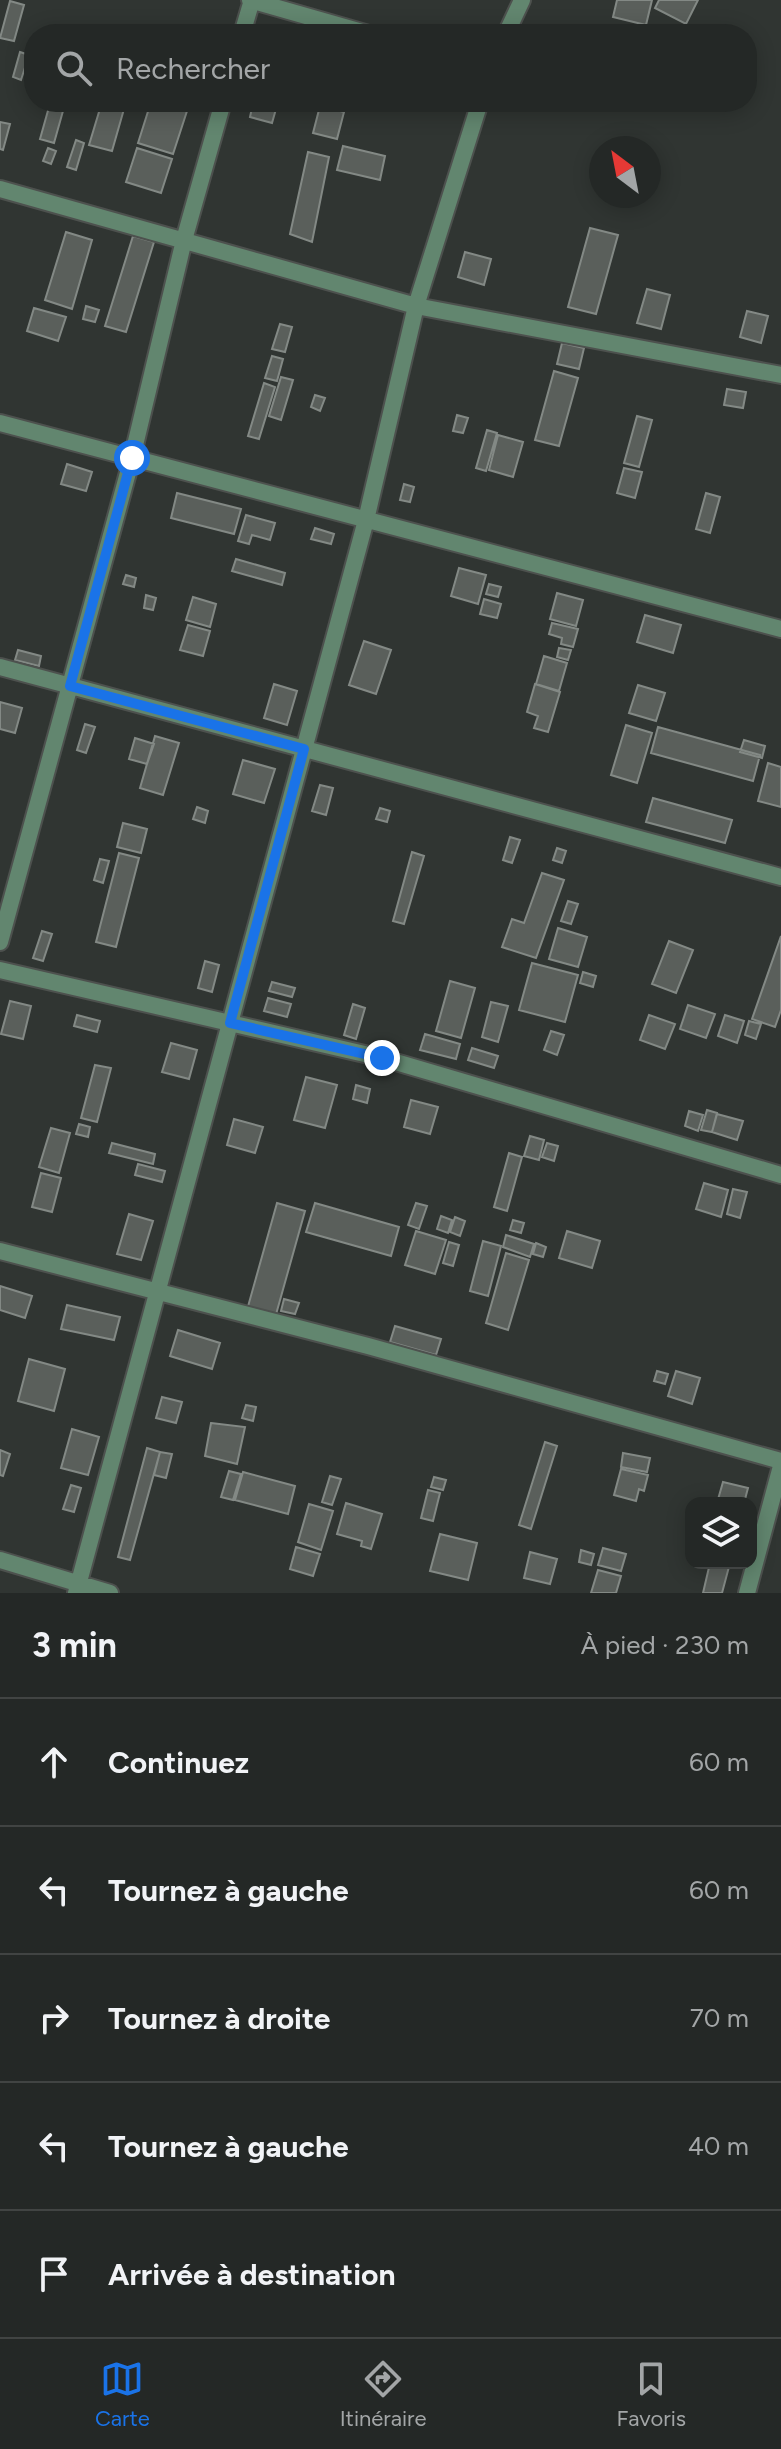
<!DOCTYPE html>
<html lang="fr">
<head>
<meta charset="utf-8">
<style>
  :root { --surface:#242826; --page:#2c302e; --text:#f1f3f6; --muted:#a3a6a7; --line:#414443; --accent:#1a73e8 }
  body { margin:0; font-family:Figtree,sans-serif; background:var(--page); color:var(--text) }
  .controls { position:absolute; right:24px; bottom:24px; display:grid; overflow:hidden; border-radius:16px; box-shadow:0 4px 20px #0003 }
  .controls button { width:72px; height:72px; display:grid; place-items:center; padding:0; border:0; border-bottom:2px solid var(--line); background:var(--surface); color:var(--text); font:40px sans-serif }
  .compass { position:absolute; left:589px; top:136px; width:72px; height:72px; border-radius:50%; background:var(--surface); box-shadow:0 4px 20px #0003; rotate:328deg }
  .stop { position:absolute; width:24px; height:24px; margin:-18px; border:6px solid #1a73e8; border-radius:50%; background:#fff }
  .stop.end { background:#1a73e8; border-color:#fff; box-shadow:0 2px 8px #0008 }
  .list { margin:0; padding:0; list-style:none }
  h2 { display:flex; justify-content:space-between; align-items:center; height:104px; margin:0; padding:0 32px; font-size:34px }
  h2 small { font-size:26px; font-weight:400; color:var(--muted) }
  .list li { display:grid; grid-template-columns:52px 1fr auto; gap:24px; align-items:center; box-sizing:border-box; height:128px; padding:0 32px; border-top:2px solid var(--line) }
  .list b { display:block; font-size:30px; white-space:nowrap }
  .list em { font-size:26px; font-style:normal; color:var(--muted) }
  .icon { flex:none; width:44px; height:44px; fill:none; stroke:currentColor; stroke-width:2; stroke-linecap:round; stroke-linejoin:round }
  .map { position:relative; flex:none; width:781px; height:1593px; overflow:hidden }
  .search { position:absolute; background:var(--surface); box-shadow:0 4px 20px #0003; left:24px; right:24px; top:24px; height:88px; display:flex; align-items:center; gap:20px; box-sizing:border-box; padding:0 28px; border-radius:32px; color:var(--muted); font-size:30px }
  .sheet { height:744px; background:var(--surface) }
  nav { display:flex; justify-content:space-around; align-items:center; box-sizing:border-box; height:112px; border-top:2px solid var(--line); background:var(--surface); font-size:22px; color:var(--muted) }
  nav a { display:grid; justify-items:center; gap:4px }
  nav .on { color:var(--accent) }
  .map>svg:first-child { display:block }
  .building { fill:#5a5f5b; stroke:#838985; stroke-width:2 }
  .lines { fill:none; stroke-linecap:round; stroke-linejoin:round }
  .street-casing { stroke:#4d514e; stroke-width:20 }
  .street { stroke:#62866f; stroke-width:16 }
  .route { stroke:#1a73e8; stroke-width:10 }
</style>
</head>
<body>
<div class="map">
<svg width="781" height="1593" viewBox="0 0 781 1593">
  <rect width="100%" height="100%" fill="#303532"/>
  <path class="building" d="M617 0H652L646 25 613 17Z
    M659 0H698L686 24 655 8Z
    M10 1 24 5 14 41 0 38Z
    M20 52 29 55 21 80 13 77Z
    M102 102H126L112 151 89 145Z
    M151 102H168L188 108 173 154 138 143Z
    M253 103 276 109 272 123 250 117Z
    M320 106 344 112 337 139 313 133Z
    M49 107 63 111 54 143 40 139Z
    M0 122 10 124 3 150 0 149Z
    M76 140 84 143 76 170 67 167Z
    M343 146 385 156 380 180 337 170Z
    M48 148 56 151 51 164 43 161Z
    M137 148 172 159 161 193 126 182Z
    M308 152 329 157 312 242 290 234Z
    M590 228 618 235 596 314 568 307Z
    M66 232 92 240 72 309 45 300Z
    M133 236 154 242 126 332 105 326Z
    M465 252 491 259 484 285 458 277Z
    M647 289 670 295 661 329 637 323Z
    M86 306 99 310 95 322 83 319Z
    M34 308 66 317 58 341 27 331Z
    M747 311 768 316 761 343 740 337Z
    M280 324 292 327 285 352 272 349Z
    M562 343 584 348 579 369 557 364Z
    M272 356 283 359 277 381 265 378Z
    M554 371 578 378 559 446 535 440Z
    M281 377 293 380 281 420 269 416Z
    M264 383 275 387 259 439 248 436Z
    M727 389 746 392 743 408 724 405Z
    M315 395 325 398 320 411 311 407Z
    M457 415 468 418 463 433 453 431Z
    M637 416 652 420 639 467 624 463Z
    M487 430 497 433 486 471 476 468Z
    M498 435 523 442 513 477 489 470Z
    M67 464 92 472 86 491 61 484Z
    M624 468 642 472 635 498 617 493Z
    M404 484 414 487 410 502 400 500Z
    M177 493 241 509 234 534 171 518Z
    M706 493 720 497 710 533 696 529Z
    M246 515 275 523 270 540 252 535 249 544 238 541Z
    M315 528 334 534 331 544 311 539Z
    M236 559 285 573 282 585 232 571Z
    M459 568 486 575 478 604 451 596Z
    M126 575 136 578 134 587 123 584Z
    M489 584 501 587 498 597 486 594Z
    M557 593 583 600 576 626 550 619Z
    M146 595 156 598 153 610 144 608Z
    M193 597 216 604 210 627 186 620Z
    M484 599 501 604 497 618 480 614Z
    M645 615 681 625 673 653 637 642Z
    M552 623 578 629 573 647 561 644 562 638 549 634Z
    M188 625 210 631 203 656 180 650Z
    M364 641 391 650 376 694 349 685Z
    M559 648 571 650 568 660 557 657Z
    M18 650 41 656 39 666 15 660Z
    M544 656 567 663 559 691 536 684Z
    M274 684 297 691 287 725 264 718Z
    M535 684 560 692 548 732 534 728 538 716 527 712Z
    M638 685 665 693 656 721 629 713Z
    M0 702 22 708 15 733 0 729Z
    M85 724 95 727 86 753 77 750Z
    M626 725 652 733 637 783 611 775Z
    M658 727 760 755 753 781 651 753Z
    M155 736 179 743 163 795 140 788Z
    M135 738 154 744 147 764 129 759Z
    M744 740 765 746 762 758 740 752Z
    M243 760 275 769 264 803 233 794Z
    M768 763 781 767V807L758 801Z
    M320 785 333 788 326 815 312 811Z
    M653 798 732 820 725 843 646 822Z
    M197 807 208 811 205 823 193 819Z
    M380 808 390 811 387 822 376 819Z
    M123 823 147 829 141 853 117 847Z
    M510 837 520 840 512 863 503 860Z
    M557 848 566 851 562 863 553 860Z
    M412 852 424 856 404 924 393 921Z
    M119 853 139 858 116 947 96 942Z
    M100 859 109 861 103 883 94 880Z
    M542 873 564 880 536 958 502 947 512 919 524 923Z
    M568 901 578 904 571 924 561 921Z
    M558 928 587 937 578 967 549 959Z
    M42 931 52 934 43 961 33 958Z
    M781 936V1010L775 1027 752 1019Z
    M669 941 693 950 676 993 652 984Z
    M205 961 219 965 212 992 198 988Z
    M532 963 578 975 565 1022 519 1010Z
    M583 972 596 976 593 987 580 983Z
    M450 981 475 988 461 1038 436 1031Z
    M272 982 295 988 292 997 269 991Z
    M268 998 291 1004 287 1017 264 1011Z
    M10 1001 31 1006 23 1039 1 1034Z
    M491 1002 508 1006 498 1042 482 1037Z
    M353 1004 365 1008 356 1039 344 1035Z
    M688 1005 715 1014 706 1038 680 1029Z
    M77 1015 100 1021 97 1032 74 1026Z
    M649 1015 675 1024 665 1049 640 1040Z
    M725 1015 744 1021 737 1043 718 1036Z
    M749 1021 761 1024 756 1039 745 1035Z
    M551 1031 564 1035 557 1055 544 1050Z
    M425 1034 460 1044 456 1059 420 1050Z
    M171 1043 197 1050 189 1079 162 1072Z
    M472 1048 498 1056 494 1068 468 1060Z
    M95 1065 111 1068 97 1122 81 1118Z
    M306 1077 337 1085 325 1128 294 1120Z
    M356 1085 370 1089 367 1103 353 1099Z
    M411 1100 438 1107 430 1134 404 1127Z
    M707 1110 717 1113 712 1132 701 1130Z
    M689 1111 703 1115 698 1131 685 1126Z
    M717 1114 743 1121 737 1140 712 1132Z
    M234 1119 263 1127 255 1153 227 1145Z
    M79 1124 90 1127 88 1137 76 1134Z
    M51 1128 70 1133 59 1173 39 1167Z
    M530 1136 544 1140 539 1160 524 1156Z
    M112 1143 155 1154 153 1164 109 1153Z
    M547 1143 558 1146 554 1161 542 1157Z
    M509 1153 522 1157 507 1211 494 1207Z
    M138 1164 165 1171 162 1182 135 1175Z
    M41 1173 61 1178 52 1212 32 1207Z
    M704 1183 728 1190 721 1217 696 1209Z
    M733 1189 747 1192 740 1218 727 1214Z
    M277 1203 305 1211 275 1318 247 1310Z
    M315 1203 399 1227 391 1256 306 1232Z
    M416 1203 427 1206 419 1229 408 1225Z
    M129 1214 153 1221 141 1260 117 1254Z
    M441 1216 452 1220 448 1233 437 1229Z
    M455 1217 465 1221 460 1236 450 1232Z
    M513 1220 524 1223 521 1233 510 1230Z
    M416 1231 446 1240 435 1274 405 1265Z
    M567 1231 600 1241 592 1268 559 1258Z
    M506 1235 534 1244 530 1257 503 1247Z
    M483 1241 501 1246 488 1296 470 1291Z
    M449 1242 459 1245 453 1266 443 1263Z
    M536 1243 546 1247 543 1257 533 1254Z
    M506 1253 529 1260 508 1330 486 1323Z
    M0 1286 32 1296 25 1318 0 1310Z
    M284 1299 299 1303 295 1314 281 1311Z
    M67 1305 120 1317 114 1340 61 1329Z
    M395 1326 441 1339 436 1355 390 1342Z
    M178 1330 220 1343 212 1369 170 1356Z
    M29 1359 65 1369 54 1411 18 1401Z
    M657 1371 668 1374 665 1384 654 1381Z
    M676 1371 700 1378 692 1404 668 1396Z
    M162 1397 182 1402 176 1423 156 1418Z
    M246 1405 256 1407 253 1421 242 1418Z
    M211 1423 245 1427 237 1464 205 1456Z
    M72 1429 99 1437 88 1475 61 1468Z
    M545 1442 557 1446 531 1529 519 1525Z
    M147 1448 160 1452 130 1560 118 1557Z
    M0 1450 10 1454 3 1476 0 1475Z
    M160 1452 172 1454 166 1478 154 1475Z
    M623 1453 650 1458 647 1472 621 1467Z
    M621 1469 648 1475 644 1491 639 1489 636 1501 614 1495Z
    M229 1471 241 1474 233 1500 221 1497Z
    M243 1472 295 1486 288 1514 235 1500Z
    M330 1476 341 1479 332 1505 322 1502Z
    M434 1477 446 1480 443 1490 431 1487Z
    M723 1482 748 1488 744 1503H717Z
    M71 1485 81 1488 74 1512 63 1509Z
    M428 1490 440 1493 433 1521 421 1518Z
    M346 1503 382 1514 371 1549 361 1546 362 1541 337 1534Z
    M309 1504 333 1511 321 1550 298 1542Z
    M440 1534 477 1543 468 1580 430 1571Z
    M296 1547 320 1554 313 1576 290 1569Z
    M603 1548 626 1554 621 1571 598 1565Z
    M581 1550 594 1554 591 1565 579 1562Z
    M530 1552 557 1559 550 1584 524 1578Z
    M710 1563H730L722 1593H703Z
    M598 1570 621 1576 616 1593H591Z"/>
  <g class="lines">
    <defs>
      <path id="street" d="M250 0 369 34
        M242 34 252 0
        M506 34 522 0
        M0 189 416 306 781 375
        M0 423 781 629
        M0 667 781 877
        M0 942 132 458 184 240 223 102
        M0 970 382 1058 781 1175
        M0 1251 368 1346 781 1461
        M0 1560 110 1593
        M76 1593 366 520 416 306 480 102
        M747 1593 781 1466"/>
    </defs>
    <use href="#street" class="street-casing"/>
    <use href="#street" class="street"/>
  </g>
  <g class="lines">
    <path class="route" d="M132 458 70 686 304 749 230 1023 382 1058"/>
  </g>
</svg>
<div class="controls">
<button><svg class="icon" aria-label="layers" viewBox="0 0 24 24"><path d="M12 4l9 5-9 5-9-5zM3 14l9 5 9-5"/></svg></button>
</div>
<svg class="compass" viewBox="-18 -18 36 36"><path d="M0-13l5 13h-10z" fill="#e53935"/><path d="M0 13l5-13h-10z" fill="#a3a6a7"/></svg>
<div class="stop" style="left:132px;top:458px"></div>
<div class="stop end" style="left:382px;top:1058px"></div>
<div class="search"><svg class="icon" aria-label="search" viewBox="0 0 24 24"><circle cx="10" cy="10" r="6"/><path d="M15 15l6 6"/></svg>Rechercher</div>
</div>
<section class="sheet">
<h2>3 min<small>À pied · 230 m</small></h2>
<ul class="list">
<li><svg class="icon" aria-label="ahead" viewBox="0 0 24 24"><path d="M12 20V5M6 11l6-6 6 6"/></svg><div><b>Continuez</b></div><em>60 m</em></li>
<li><svg class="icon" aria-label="left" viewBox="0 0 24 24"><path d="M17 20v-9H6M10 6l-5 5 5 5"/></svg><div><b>Tournez à gauche</b></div><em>60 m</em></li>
<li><svg class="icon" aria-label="right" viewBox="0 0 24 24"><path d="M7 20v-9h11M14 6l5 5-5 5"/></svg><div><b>Tournez à droite</b></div><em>70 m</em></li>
<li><svg class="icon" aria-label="left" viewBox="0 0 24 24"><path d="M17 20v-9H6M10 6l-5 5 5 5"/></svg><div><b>Tournez à gauche</b></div><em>40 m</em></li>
<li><svg class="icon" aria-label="arrive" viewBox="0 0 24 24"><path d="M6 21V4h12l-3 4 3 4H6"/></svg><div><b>Arrivée à destination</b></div></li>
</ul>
</section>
<nav>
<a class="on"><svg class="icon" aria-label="map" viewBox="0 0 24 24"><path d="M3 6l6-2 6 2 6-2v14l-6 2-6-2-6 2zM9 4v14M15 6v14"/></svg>Carte</a>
<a><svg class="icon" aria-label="directions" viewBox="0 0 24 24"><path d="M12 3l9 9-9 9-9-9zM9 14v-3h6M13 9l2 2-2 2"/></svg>Itinéraire</a>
<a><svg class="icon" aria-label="saved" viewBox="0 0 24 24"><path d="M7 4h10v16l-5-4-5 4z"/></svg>Favoris</a>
</nav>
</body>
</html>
